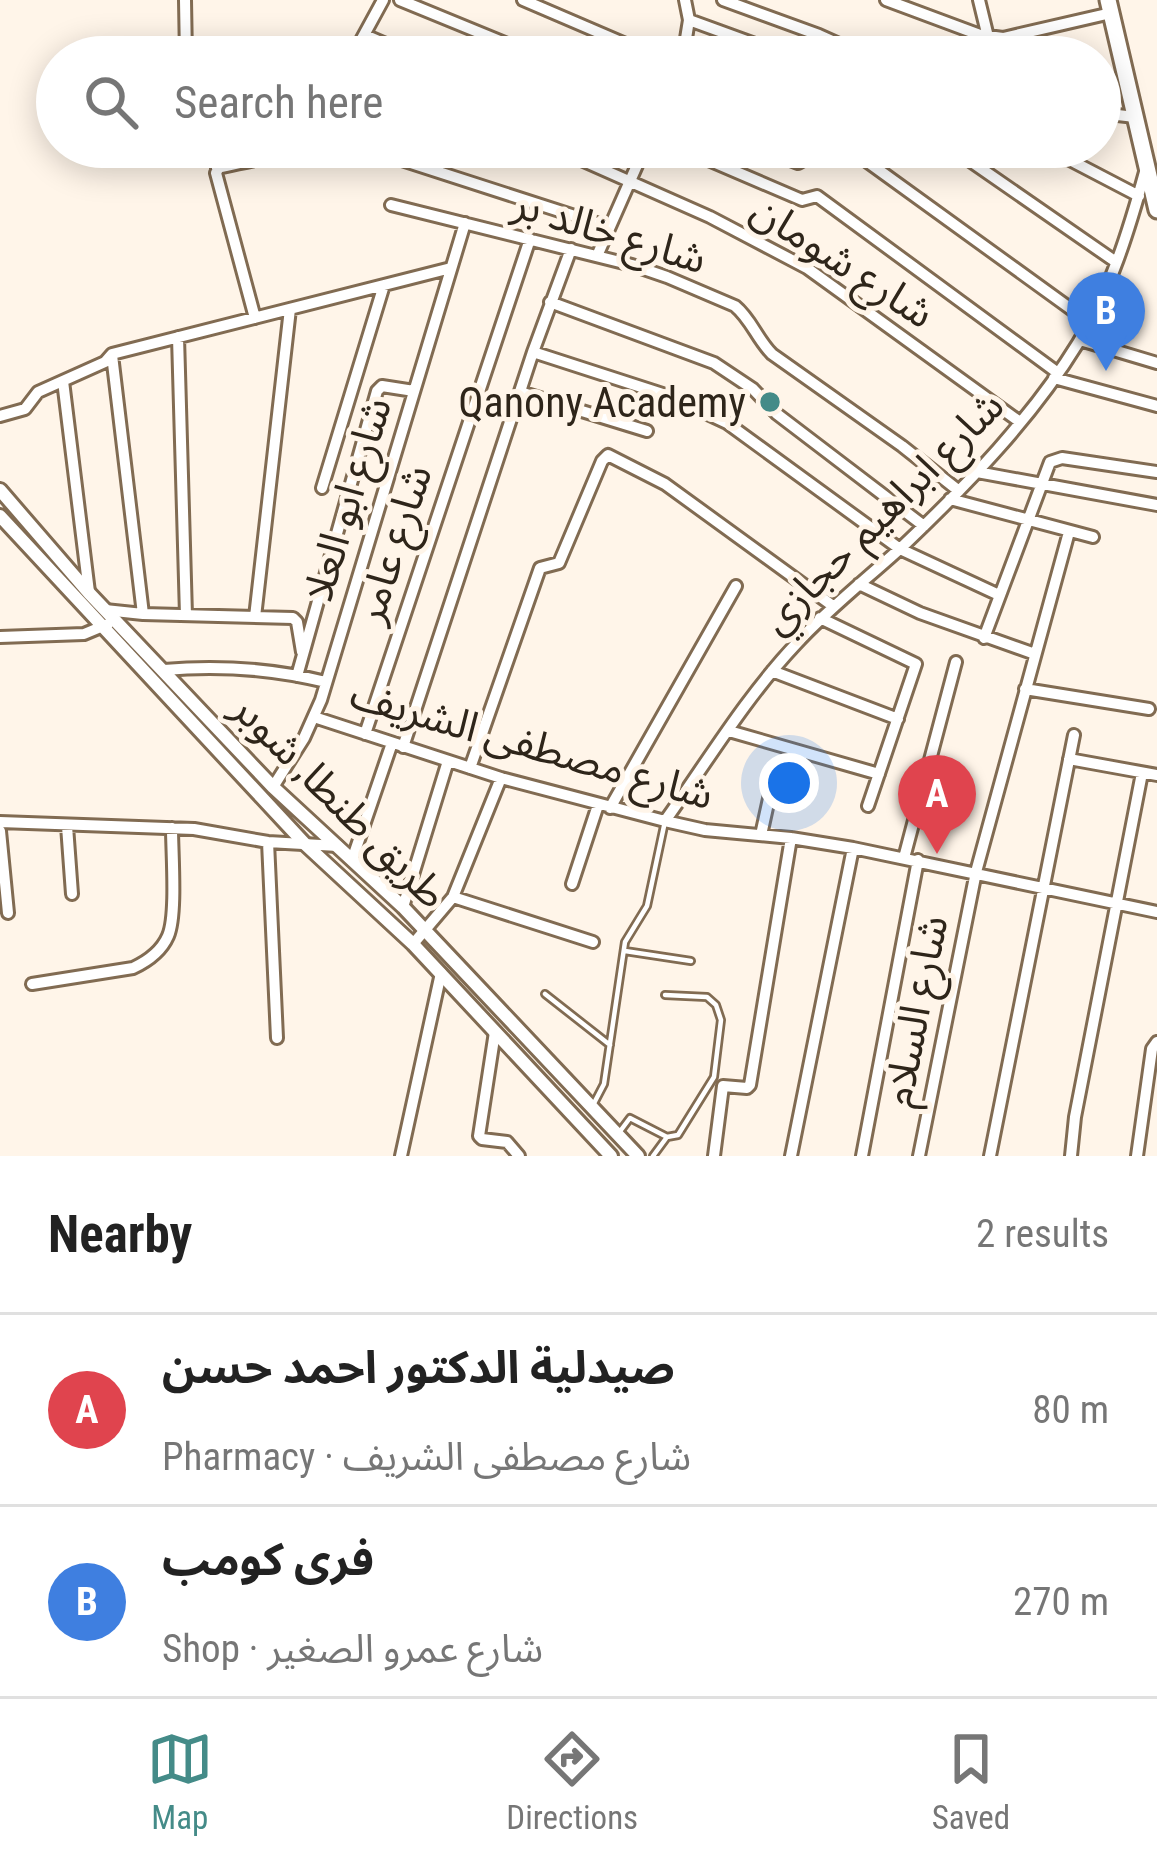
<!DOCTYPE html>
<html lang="en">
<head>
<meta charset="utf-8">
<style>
  :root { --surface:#fff; --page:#f2f2f2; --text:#222; --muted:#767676; --line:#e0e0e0; --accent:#448b88 }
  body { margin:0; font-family:"Roboto Condensed","Noto Sans Arabic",sans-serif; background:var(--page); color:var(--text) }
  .you { position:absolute; left:789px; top:783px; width:42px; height:42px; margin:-30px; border:9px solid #fff; border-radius:50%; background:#1a73e8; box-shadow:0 0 0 18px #1a73e833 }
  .badge { display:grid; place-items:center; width:78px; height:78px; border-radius:50%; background:var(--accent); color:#fff; font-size:39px; font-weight:700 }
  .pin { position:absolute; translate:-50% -99px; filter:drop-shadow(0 3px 6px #0008) }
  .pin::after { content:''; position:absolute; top:63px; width:42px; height:36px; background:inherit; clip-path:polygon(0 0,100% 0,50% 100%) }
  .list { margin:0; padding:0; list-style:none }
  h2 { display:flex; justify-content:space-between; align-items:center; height:156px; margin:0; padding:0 48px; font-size:51px }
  h2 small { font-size:39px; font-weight:400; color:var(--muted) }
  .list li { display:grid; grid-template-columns:78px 1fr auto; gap:36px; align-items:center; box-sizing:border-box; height:192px; padding:0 48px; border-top:3px solid var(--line) }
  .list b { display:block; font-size:45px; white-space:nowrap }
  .list p { margin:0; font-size:39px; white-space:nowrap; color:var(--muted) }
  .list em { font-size:39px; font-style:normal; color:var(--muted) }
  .icon { flex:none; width:66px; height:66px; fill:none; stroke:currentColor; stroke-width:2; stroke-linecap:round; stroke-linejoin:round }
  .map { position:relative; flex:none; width:1157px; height:1156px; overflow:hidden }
  .search { position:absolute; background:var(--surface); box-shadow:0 6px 30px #0003; left:36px; right:36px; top:36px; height:132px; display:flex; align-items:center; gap:30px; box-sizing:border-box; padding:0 42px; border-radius:66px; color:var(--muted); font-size:45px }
  .sheet { height:540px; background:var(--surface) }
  nav { display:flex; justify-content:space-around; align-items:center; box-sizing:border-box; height:168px; border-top:3px solid var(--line); background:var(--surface); font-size:33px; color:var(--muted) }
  nav a { display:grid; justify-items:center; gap:6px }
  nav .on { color:var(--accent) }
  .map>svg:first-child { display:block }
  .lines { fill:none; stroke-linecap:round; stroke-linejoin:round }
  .service-casing { stroke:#816b52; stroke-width:10 }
  .minor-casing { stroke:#816b52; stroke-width:16 }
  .tertiary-casing { stroke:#816b52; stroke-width:18 }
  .secondary-casing { stroke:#816b52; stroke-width:21 }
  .service { stroke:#fff; stroke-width:4.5 }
  .minor { stroke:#fff; stroke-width:10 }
  .tertiary { stroke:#fff; stroke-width:12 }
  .secondary { stroke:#fff; stroke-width:15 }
  .poi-dot { fill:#448b88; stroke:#fff5e9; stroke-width:4.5 }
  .labels { text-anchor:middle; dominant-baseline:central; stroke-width:10; stroke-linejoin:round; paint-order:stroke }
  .street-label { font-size:42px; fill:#2e251a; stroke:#fff5e9 }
  .poi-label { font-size:42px; fill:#2e251a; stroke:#fff5e9; text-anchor:end }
</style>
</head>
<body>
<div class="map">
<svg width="1157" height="1156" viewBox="0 0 1157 1156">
  <rect width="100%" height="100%" fill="#fff5e9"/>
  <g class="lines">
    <defs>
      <path id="service" d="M625 951 691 961
        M545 994 610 1045
        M592 1107 604 1084 625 942 647 906 664 826
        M621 1130 630 1118 667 1137 678 1135 714 1077 721 1020 716 1005 707 997 665 995
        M653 1156 667 1137"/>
      <path id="minor" d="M185 0 186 57
        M400 0 539 57
        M523 0 656 57
        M723 0 819 35 868 57
        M886 0 980 35 1003 38 1111 13
        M979 0 988 37
        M689 20 791 57
        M365 35 416 57
        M165 54 187 57
        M352 57 383 0
        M683 57 689 20 685 0
        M1100 113 1135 117
        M244 147 223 159 216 173 255 318
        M552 147 710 217 807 268 1020 422
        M621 147 641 156
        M678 147 802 200 817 196 1058 373
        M757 147 798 163 805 159 811 147
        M847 147 1089 322
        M950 147 1116 262
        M1045 147 1139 196
        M217 168C275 156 327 141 386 155L609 227
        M391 205 632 265 667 277 735 306C751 319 757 339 772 354L902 446 959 491
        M597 256 645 147
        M550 302 714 363 753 389 777 414 924 526
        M178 337 186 615
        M1080 340 1157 363
        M533 352 669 396 727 423 900 549 999 595
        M112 355 143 614
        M1054 378 1157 406
        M63 381 89 592
        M520 392 647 431
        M0 416 25 409 38 392 105 362 112 354 451 268
        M977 472 1157 505
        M322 488 384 285
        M950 499 1093 537
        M859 584 920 613 1035 654
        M105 610 143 614 293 618 297 622 302 652
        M255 617 290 309
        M820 618 916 664 868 806
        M0 637 84 634 108 624
        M984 638 1050 462 1062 458 1157 472
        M164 670C218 665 273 669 326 682
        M772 671 898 719
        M297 676 377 391 382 386 414 391
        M1025 689 1149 709
        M314 717 501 778 665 821 705 830 791 838 853 848 1157 912
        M729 731 879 774
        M365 734 530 239
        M403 747 533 352 571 249
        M1069 759 1157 775
        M470 768 540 568 559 563 602 461 608 455 665 484 833 606
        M273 787 304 738 321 700 465 223
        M610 808 736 586
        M665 821C707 762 746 697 796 644 829 608 868 578 904 545 968 484 1032 418 1078 343 1110 292 1129 230 1145 172
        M0 822 194 829 268 842 338 846
        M67 826 72 894
        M0 831 8 913
        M761 835 770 794
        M268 842 277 1038
        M904 858 956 662
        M352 860 392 743
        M572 884 598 805
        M453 897 593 942
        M403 907 448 761
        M413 944 453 897 501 778
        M32 984 133 968C148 961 161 952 168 936 177 915 172 854 172 828
        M495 1032 479 1136 482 1139 507 1142 519 1156
        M401 1156 441 973
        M714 1156 723 1086 747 1088 750 1085 791 838
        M791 1156 853 848
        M862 1156 918 860
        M919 1156 976 872 1069 532
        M990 1156 1074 735
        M1071 1156 1075 1117 1142 773
        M1137 1156 1152 1049 1157 1042"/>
      <path id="tertiary" d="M0 490 89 593 273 787 403 907 638 1156
        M0 516 305 844 413 944 611 1156"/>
      <path id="secondary" d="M1108 0 1157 210"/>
    </defs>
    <use href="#service" class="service-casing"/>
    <use href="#minor" class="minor-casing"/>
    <use href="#tertiary" class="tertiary-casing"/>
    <use href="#secondary" class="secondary-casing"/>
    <use href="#service" class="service"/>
    <use href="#minor" class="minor"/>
    <use href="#tertiary" class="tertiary"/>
    <use href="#secondary" class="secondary"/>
  </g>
  <circle class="poi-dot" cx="770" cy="402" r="12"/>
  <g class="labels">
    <g class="street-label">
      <text transform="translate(610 231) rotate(17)">شارع خالد بر</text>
      <text transform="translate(843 261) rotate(33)">شارع شومان</text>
      <text transform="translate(347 499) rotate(-73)">شارع ابو العلا</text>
      <text transform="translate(882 512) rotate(-45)">شارع ابراهيم حجازي</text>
      <text transform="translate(393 544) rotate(-72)">شارع عامر</text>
      <text transform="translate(532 744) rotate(16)">شارع مصطفى الشريف</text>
      <text transform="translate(340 801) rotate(45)">طريق طنطا, شوبر</text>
      <text transform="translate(915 1011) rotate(-79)">شارع السلام</text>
    </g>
    <g class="poi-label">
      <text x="746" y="402">Qanony Academy</text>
    </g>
  </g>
</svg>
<div class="you"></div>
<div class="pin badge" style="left:937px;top:854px;background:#e0444e">A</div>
<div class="pin badge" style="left:1106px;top:371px;background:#3f7fe0">B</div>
<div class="search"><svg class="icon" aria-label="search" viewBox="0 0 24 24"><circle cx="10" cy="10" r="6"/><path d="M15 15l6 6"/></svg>Search here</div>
</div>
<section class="sheet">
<h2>Nearby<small>2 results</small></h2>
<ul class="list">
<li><span class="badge" style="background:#e0444e">A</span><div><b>صيدلية الدكتور احمد حسن</b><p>Pharmacy · شارع مصطفى الشريف</p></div><em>80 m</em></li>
<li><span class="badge" style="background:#3f7fe0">B</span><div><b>فرى كومب</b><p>Shop · شارع عمرو الصغير</p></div><em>270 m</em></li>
</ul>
</section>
<nav>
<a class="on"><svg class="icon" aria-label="map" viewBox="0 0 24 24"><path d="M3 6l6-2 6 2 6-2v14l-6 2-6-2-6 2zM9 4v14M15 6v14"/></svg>Map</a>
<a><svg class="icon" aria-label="directions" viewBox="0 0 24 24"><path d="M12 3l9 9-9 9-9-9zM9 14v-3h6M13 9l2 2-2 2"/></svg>Directions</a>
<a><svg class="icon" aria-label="saved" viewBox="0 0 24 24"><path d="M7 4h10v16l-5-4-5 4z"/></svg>Saved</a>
</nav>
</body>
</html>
